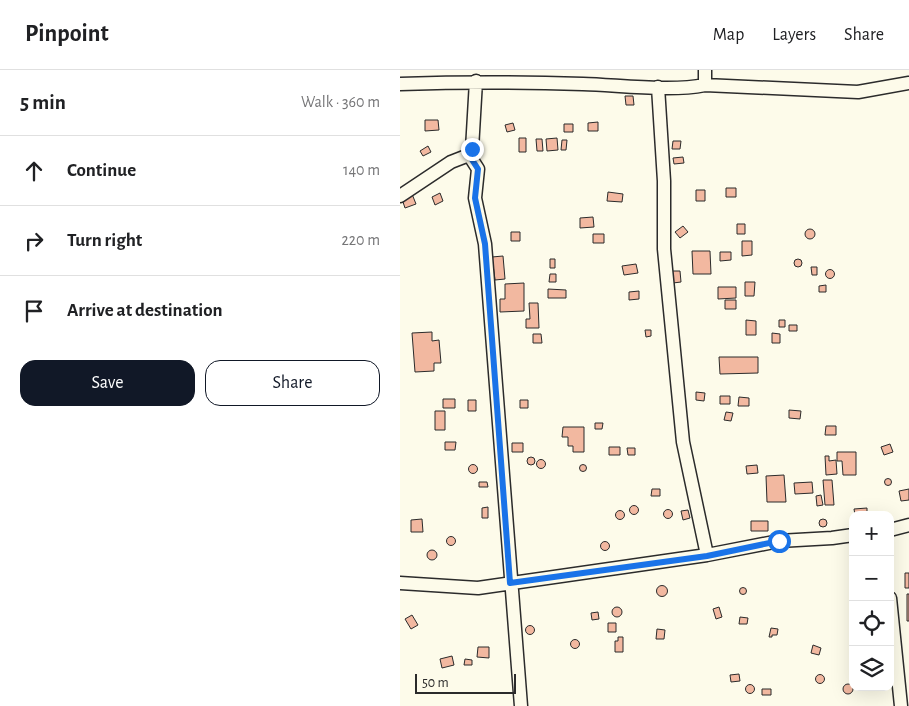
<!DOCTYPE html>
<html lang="en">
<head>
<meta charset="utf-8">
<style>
  :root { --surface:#fff; --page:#f6f6f6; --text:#202124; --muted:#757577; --line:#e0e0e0; --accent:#111827 }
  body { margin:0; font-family:"Alegreya Sans",sans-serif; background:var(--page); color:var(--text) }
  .controls { position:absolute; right:15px; bottom:15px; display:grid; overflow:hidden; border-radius:10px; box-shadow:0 5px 20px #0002 }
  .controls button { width:45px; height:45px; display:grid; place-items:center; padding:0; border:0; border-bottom:1px solid var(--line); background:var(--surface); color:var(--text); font:25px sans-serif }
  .scale { position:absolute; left:15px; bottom:12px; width:101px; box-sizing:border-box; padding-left:5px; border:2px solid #2b2b2b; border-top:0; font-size:14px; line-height:18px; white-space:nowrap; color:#2b2b2b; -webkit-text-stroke:4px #fdfbea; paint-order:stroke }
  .stop { position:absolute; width:15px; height:15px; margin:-11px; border:4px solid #1a73e8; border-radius:50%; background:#fff }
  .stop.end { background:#1a73e8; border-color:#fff; box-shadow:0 1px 5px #0008 }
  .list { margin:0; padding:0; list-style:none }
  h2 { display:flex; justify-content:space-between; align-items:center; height:65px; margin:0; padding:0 20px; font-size:21px }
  h2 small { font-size:16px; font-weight:400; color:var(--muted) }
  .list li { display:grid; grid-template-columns:32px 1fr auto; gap:15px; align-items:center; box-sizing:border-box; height:70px; padding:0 20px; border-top:1px solid var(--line) }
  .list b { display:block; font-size:19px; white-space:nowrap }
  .list em { font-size:16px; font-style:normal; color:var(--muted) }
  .actions { display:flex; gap:10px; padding:15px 20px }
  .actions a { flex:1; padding:11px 0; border:1px solid var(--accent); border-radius:15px; text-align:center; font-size:18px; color:var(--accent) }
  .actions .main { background:var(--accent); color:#fff }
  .icon { flex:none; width:28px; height:28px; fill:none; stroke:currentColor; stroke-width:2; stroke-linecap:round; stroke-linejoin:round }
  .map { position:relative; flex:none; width:509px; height:636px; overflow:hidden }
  header { display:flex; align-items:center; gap:30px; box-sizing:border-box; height:70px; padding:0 25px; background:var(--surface); border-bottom:1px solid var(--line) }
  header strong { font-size:24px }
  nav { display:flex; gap:28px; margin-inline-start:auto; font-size:18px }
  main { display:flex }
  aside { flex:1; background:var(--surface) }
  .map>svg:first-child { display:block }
  .building { fill:#f2b8a0; stroke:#2b2b2b }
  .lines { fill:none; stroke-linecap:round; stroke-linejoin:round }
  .street-casing { stroke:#2b2b2b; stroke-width:15 }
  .street { stroke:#fdfbea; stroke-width:12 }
  .route { stroke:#1a73e8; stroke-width:6 }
</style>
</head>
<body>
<header>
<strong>Pinpoint</strong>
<nav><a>Map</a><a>Layers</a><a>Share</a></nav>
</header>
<main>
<aside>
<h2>5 min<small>Walk · 360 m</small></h2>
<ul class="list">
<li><svg class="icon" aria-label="ahead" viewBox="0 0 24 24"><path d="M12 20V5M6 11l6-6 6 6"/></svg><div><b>Continue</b></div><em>140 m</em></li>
<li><svg class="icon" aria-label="right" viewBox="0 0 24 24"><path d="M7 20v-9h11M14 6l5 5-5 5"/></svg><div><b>Turn right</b></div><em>220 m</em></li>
<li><svg class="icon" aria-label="arrive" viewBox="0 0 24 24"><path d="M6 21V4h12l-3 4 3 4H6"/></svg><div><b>Arrive at destination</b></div></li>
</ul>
<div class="actions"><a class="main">Save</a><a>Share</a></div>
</aside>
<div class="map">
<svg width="509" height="636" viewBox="0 0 509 636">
  <rect width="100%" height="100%" fill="#fdfbea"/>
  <path class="building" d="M225 26H233L234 35H226Z
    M25 50H38L39 60 25 61Z
    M198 52V61H188V53Z
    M113 53 115 60 107 62 105 55Z
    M164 54H173V62H164Z
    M119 68H126V82H119Z
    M157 68 158 80 147 81 146 69Z
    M136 69H142L143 81H137Z
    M162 70H167L166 80H161Z
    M273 71H281L280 79H272Z
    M28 76 31 82 23 86 20 81Z
    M283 87 284 93 274 94 273 88Z
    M326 118H336V127H326Z
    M296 120H305V131H296Z
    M208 122 223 124 222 132 207 131Z
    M40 123 43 131 35 135 32 127Z
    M12 124 16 134 5 138 2 129Z
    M193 147 194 157 180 158V148Z
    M337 154H345V164H337Z
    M283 156 288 162 280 168 275 162Z
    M405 164a5 5 0 1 1 10 0a5 5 0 1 1-10 0Z
    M111 162H120V171H111Z
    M193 164H204V173H193Z
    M342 171H352V185L342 186Z
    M292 181H310L311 204H293Z
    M320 182H331V190L320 191Z
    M103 186 105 209 95 210 92 187Z
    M394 193a4 4 0 1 1 8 0a4 4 0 1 1-8 0Z
    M150 189H155V198H150Z
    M236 194 238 203 224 205 222 196Z
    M411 197H417V205H412Z
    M425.5 204a4.5 4.5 0 1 1 9 0a4.5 4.5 0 1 1-9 0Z
    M272 201H280L281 212 273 213Z
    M150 204H156V212H149Z
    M345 212H355L354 226H345Z
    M124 213V241L100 242V229H105V214Z
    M426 215V222H419V216Z
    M318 217H336V228L318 229Z
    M148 219 166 220V228H148Z
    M239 221V229L229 230V222Z
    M325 230H336V239H325Z
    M129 233H138L139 258H126V249H130Z
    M346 250 356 251V265H346Z
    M379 250H385V257H379Z
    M389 255H397V261H389Z
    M245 260H251V266L246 267Z
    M32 262V271L39 270 41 293H34V301L15 302 12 263Z
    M372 263 380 264V273H372Z
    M133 264H141L142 273H133Z
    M319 287H358V303L320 304Z
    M296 322 305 323 304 331 296 330Z
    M320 326H330V334H320Z
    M339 327 349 328V336H338Z
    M43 329H55V338H43Z
    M68 330H76V341H68Z
    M120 330H128V338H120Z
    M389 340 401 341 400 349 389 348Z
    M35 341H45V360H35Z
    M326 342 333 343 331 351 324 350Z
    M195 353H203L202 359H195Z
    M426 356H436V365H425Z
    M163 357H184V382H173V376H168V367H162Z
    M45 372H56L55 380H45Z
    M112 373H123V382H112Z
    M490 374 493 382 484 385 481 377Z
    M209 377H220V385H209Z
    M227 378H235V385H228Z
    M437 382H456V405H443L442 391H437Z
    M425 386H429V391L436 390 437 404 426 405Z
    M127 391a4 4 0 1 1 8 0a4 4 0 1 1-8 0Z
    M136.5 394a4.5 4.5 0 1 1 9 0a4.5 4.5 0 1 1-9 0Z
    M179.5 398a3.5 3.5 0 1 1 7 0a3.5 3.5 0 1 1-7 0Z
    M68.5 399a4.5 4.5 0 1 1 9 0a4.5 4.5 0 1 1-9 0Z
    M357 395 358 403 347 404 346 396Z
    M384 405 386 432H367L366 406Z
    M484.5 412a3.5 3.5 0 1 1 7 0a3.5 3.5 0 1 1-7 0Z
    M423 410H432L434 435H425Z
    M79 412H87L88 417H79Z
    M412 412 413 423 395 424 394 413Z
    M252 419H260V426H251Z
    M509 419V430L501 431 499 421Z
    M421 425 423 435 417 436 416 426Z
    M229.5 440a4.5 4.5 0 1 1 9 0a4.5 4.5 0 1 1-9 0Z
    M88 437V448H82V438Z
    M467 438V445H455L454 439Z
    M263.5 444a4.5 4.5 0 1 1 9 0a4.5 4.5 0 1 1-9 0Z
    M288 440 290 448 283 450 281 441Z
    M215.5 445a4.5 4.5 0 1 1 9 0a4.5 4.5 0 1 1-9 0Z
    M22 449 23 462H11V450Z
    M419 453a4 4 0 1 1 8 0a4 4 0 1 1-8 0Z
    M351 451H368V461H351Z
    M46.5 471a4.5 4.5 0 1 1 9 0a4.5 4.5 0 1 1-9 0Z
    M200.5 476a4.5 4.5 0 1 1 9 0a4.5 4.5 0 1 1-9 0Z
    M27 485a5 5 0 1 1 10 0a5 5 0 1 1-10 0Z
    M505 503H509V518H505Z
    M256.5 521a5.5 5.5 0 1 1 11 0a5.5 5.5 0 1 1-11 0Z
    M339.5 521a3.5 3.5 0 1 1 7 0a3.5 3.5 0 1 1-7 0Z
    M507 524H509V551H507Z
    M212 542a5 5 0 1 1 10 0a5 5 0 1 1-10 0Z
    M319 537 322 547 316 549 313 539Z
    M198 542 199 549 192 550 191 543Z
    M12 545 18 555 11 559 5 549Z
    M340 547 348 548 347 554H339Z
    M208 553H216V562H208Z
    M125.5 560a4.5 4.5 0 1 1 9 0a4.5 4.5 0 1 1-9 0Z
    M371 558 378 559 377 565H372V567H369Z
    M257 559 265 560 264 569H256Z
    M218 567H223V582H215V571H218Z
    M170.5 574a4.5 4.5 0 1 1 9 0a4.5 4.5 0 1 1-9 0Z
    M413 575 421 578 419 585 411 583Z
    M78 577H89V588L77 587Z
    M52 586 54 595 42 598 40 589Z
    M65 589 72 590V595H64Z
    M339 604 340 611 331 612 330 605Z
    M415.5 609a4.5 4.5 0 1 1 9 0a4.5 4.5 0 1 1-9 0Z
    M443 619a5 5 0 1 1 10 0a5 5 0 1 1-10 0Z
    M345.5 619a4.5 4.5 0 1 1 9 0a4.5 4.5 0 1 1-9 0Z
    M362 619H371V625H362Z"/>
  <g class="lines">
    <defs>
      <path id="street" d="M76 11 72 79 69 85 78 99 75 128 85 174 121 636
        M0 14C61 12 122 12 183 14 219 15 270 22 305 15L458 22 509 13
        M305 15V0
        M258 17 264 111V179L283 372 307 485
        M0 126 51 92 69 85
        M490 460 509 455
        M0 513 78 518 307 485 379 471 432 468 453 465
        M490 528 501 636"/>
    </defs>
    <use href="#street" class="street-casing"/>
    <use href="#street" class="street"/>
  </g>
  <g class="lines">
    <path class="route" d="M72 79 69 85 78 99 75 128 85 174 110 513 307 486 379 471"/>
  </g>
</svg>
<div class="controls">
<button>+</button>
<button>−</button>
<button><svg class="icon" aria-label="locate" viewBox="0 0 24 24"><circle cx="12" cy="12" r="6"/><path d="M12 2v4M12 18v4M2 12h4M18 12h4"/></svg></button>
<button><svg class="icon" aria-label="layers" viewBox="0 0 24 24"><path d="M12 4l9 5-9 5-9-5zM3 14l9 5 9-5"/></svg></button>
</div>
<div class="scale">50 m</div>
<div class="stop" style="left:379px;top:471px"></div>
<div class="stop end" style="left:72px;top:79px"></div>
</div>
</main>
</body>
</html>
